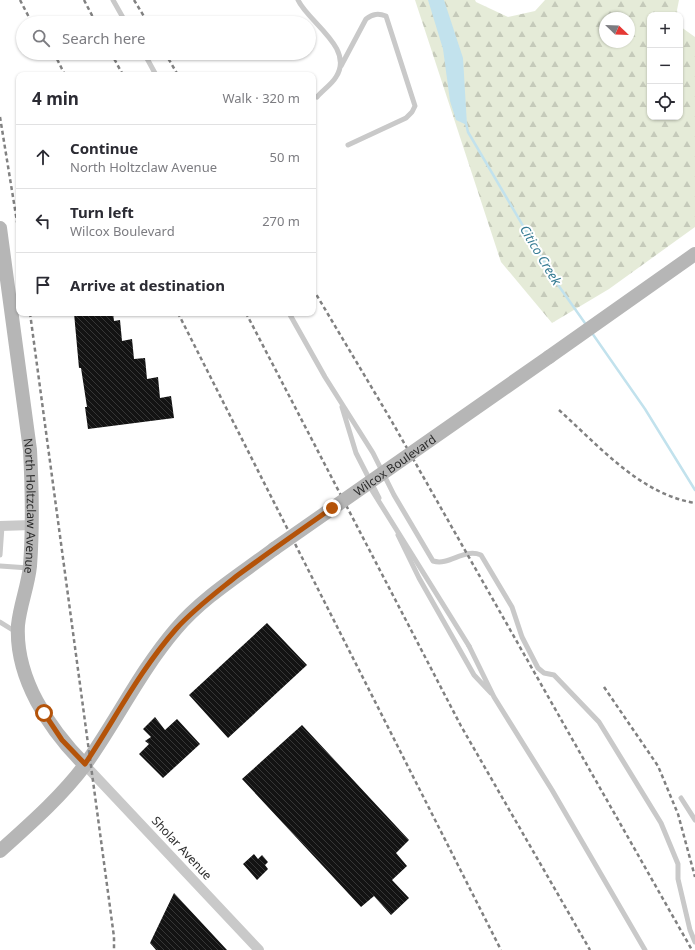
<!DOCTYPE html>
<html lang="en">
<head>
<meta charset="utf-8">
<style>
  :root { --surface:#fff; --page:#f7f7f7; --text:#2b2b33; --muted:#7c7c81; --line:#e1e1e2 }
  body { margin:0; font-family:"Noto Sans",sans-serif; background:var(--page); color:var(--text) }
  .controls { position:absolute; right:12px; top:12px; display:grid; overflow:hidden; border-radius:8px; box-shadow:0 1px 3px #0004 }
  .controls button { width:36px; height:36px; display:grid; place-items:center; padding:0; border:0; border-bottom:1px solid var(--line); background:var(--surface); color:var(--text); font:20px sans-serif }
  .compass { position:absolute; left:599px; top:12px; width:36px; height:36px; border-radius:50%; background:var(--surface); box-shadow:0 1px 3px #0004; rotate:113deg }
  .stop { position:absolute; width:12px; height:12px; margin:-9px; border:3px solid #b45309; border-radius:50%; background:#fff }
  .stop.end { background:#b45309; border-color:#fff; box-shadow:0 1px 4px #0008 }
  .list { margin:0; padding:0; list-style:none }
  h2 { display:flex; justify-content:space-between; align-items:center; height:52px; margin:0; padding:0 16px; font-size:17px }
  h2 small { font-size:13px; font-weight:400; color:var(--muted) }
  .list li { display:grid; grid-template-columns:26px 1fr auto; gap:12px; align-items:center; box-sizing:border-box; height:64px; padding:0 16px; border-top:1px solid var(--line) }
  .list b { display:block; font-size:15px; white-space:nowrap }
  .list p { margin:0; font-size:13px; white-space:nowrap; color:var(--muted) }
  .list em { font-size:13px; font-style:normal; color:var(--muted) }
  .icon { flex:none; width:22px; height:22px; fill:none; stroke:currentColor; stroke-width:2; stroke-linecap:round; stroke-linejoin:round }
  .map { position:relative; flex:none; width:695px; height:950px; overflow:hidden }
  .search { position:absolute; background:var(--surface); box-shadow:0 1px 3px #0004; left:16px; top:16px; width:300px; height:44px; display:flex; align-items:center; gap:10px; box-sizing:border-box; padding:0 14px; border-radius:22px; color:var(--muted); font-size:15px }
  .panel { position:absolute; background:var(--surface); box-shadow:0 1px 3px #0004; left:16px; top:72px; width:300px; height:244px; border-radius:8px }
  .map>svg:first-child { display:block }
  .forest { fill:url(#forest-firs); fill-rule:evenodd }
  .water { fill:#c2e2ed }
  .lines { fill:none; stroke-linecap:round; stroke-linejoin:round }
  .stream { stroke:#c2e2ed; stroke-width:2.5 }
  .building { fill:url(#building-back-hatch) }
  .lane { stroke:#c9c9c9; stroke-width:5 }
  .street { stroke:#c9c9c9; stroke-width:10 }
  .secondary { stroke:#b6b6b6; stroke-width:14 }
  .rail { stroke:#818181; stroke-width:2.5; stroke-dasharray:4 3; stroke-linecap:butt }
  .lane-bridge { stroke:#c9c9c9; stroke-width:5 }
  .secondary-bridge { stroke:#b6b6b6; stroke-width:14 }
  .route { stroke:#b45309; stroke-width:5 }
  .labels { text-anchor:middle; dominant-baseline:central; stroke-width:4; stroke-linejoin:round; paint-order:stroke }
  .street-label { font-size:12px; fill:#2c2c2c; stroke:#fff }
  .water-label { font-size:13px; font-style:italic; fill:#357b93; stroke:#fff }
</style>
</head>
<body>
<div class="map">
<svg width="695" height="950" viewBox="0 0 695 950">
  <defs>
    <pattern id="forest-firs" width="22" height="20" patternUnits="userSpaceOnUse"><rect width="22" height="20" fill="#e5ebd8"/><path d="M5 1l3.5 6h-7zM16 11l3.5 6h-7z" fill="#c5caba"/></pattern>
    <pattern id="building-back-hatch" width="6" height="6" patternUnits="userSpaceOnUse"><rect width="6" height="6" fill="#131313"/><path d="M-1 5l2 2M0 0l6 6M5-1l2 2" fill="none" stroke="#363636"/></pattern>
  </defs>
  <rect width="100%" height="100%" fill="#fff"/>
  <path class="forest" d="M415 0H475L476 2 508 17 535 11 545 0H679L677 10 678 15H650V117H680V25L681 27 695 37V227L609 289 552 323 501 262ZM605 18H629V42H605Z"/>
  <path class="water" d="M428 0H444L463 58 467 125 456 120 450 101 443 49Z"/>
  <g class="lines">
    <path class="stream" d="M466 123 468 132 556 282 587 326
      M592 333 645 409 695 490"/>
  </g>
  <path class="building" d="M74 313H113L114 321 120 320 122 341 132 339 134 359 145 358 147 379 158 377 160 398 171 396 174 418 88 429 85 407H87L81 368H79Z
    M267 623 307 665 228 738 189 695Z
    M155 717 165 730 177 719 200 744 163 778 139 754 149 744 145 741 151 737 143 729Z
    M302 725 409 840 396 853 407 866 392 880 409 898 391 915 374 896 361 907 242 779Z
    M254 854 258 859 262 855 268 862 265 865 268 869 257 880 243 864Z
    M174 893 227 950H156L150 943Z"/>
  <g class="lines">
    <path class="lane" d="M113 0 126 23
      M298 0C308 22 355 48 336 77 332 84 323 90 317 97
      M144 53 156 75
      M341 66 366 19C373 14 378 13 386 16L415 106 412 112 406 118 348 145
      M289 313 325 377 373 453 394 495 433 561C450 566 463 548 481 555L512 607 522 637 538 668 544 673 554 675 599 722 661 823 678 864V879L690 930 695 942
      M342 407 356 453 379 498
      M398 535 419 578 474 675 491 693
      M0 555 2 526
      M0 566 29 568
      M0 622 16 632
      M469 646 494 697 552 790 645 950
      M681 798 695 820"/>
    <path class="street" d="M0 526 32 525
      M85 765 259 950"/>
    <g class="secondary">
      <path id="s1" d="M0 228 30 450C32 488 33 527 30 566 28 586 20 605 18 625 15 678 49 729 85 765"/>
      <path d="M549 357 695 254"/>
      <path d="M0 851C30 824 61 797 85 765 117 720 140 671 176 629 203 597 241 574 274 549"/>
    </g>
    <path class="rail" d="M20 0 32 23
      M84 0 96 23
      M134 0 148 23
      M54 53 65 75
      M111 53 123 75
      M165 53 178 75
      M0 117 19 234
      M313 289 391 420 692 950
      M30 313 114 937V950
      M178 313 501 950
      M246 313 461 726 590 950
      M559 410C599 446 640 494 695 503
      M604 687 658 766 678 814 695 877"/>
    <path class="lane-bridge" d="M368 484 469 646"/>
    <path class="secondary-bridge" id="s2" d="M274 549 549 357"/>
  </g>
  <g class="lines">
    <path class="route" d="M44 713 62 740 85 764C115 719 140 670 176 629 195 608 217 592 238 575 269 552 301 530 332 508"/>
  </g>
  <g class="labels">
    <g class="street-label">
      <text stroke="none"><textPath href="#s2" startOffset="147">Wilcox Boulevard</textPath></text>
      <text stroke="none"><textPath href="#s1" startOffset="280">North Holtzclaw Avenue</textPath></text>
      <text transform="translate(182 848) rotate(47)">Sholar Avenue</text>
    </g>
    <g class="water-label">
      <text transform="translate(541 255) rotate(59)">Citico Creek</text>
    </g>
  </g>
</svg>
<div class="controls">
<button>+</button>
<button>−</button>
<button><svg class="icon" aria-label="locate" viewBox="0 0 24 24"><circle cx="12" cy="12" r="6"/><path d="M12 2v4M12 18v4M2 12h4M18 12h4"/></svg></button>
</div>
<svg class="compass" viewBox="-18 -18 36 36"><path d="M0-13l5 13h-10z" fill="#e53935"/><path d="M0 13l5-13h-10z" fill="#7c7c81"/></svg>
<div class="stop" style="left:44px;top:713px"></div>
<div class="stop end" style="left:332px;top:508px"></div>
<div class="search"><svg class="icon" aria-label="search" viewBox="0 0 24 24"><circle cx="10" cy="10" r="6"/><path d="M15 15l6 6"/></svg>Search here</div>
<section class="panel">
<h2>4 min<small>Walk · 320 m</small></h2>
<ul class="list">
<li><svg class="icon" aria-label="ahead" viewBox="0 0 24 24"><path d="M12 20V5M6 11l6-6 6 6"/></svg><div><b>Continue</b><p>North Holtzclaw Avenue</p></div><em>50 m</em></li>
<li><svg class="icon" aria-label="left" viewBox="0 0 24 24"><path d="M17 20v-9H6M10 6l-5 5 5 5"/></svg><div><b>Turn left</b><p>Wilcox Boulevard</p></div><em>270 m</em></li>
<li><svg class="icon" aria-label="arrive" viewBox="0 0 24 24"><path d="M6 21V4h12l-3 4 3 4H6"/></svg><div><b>Arrive at destination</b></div></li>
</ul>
</section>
</div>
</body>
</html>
